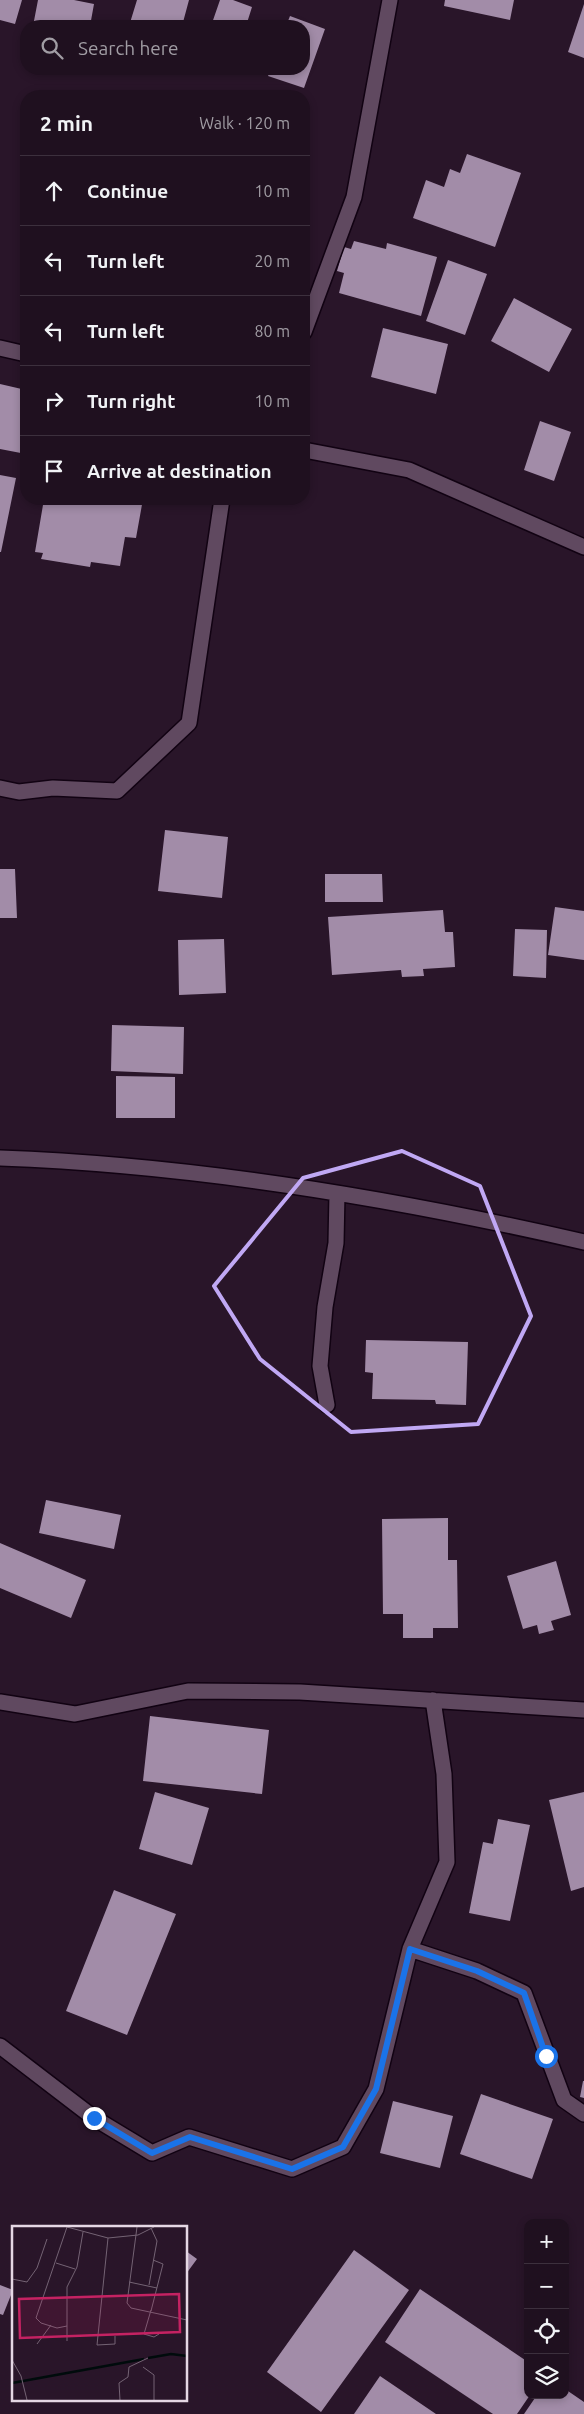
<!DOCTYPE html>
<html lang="en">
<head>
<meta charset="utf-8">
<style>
  :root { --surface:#1f101f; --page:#271928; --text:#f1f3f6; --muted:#a19da4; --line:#3c303d }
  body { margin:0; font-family:Ubuntu,sans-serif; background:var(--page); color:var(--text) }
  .controls { position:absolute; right:15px; bottom:15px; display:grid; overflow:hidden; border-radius:10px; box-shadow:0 2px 8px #0003 }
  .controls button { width:45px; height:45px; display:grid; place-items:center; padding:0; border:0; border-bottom:1px solid var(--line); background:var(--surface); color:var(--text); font:25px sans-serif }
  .stop { position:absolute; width:15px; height:15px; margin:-11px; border:4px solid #1a73e8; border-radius:50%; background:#fff }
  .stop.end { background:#1a73e8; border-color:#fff; box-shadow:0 1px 5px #0008 }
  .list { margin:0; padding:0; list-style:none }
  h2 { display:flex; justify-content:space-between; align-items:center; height:65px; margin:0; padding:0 20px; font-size:21px }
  h2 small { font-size:16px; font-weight:400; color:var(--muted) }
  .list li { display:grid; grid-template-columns:32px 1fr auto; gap:15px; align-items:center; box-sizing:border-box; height:70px; padding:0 20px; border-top:1px solid var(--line) }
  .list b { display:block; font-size:19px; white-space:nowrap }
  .list em { font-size:16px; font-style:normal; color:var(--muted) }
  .icon { flex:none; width:28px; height:28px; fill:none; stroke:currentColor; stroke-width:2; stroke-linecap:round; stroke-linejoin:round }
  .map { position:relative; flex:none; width:584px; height:2414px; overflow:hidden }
  .search { position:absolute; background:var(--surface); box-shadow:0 2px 8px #0003; left:20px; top:20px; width:290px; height:55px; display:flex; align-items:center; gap:12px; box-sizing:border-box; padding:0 18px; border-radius:20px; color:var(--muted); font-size:19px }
  .panel { position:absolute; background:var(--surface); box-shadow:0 2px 8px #0003; left:20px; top:90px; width:290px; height:415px; border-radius:20px }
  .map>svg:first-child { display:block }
  .building { fill:#a28ca8 }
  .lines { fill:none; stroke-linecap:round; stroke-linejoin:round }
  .minor-casing { stroke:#110212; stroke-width:18 }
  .minor { stroke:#604960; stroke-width:15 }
  .route { stroke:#1a73e8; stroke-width:6 }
  .marked { fill:none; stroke:#c0a8f4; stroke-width:4; stroke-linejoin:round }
  .inset-river { fill:none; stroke:#000b0c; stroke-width:2.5 }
  .inset-road { fill:none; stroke:#746374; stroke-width:1 }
  .view { fill:#c42262; fill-opacity:0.15; stroke:#c42262; stroke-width:2.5 }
  .inset-edge { fill:none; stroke:#e5d7e4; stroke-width:2.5 }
</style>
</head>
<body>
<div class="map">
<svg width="584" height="2414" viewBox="0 0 584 2414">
  <rect width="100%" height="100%" fill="#291529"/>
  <path class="building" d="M0 0H22L15 24 0 20Z
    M38 0H74L94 4 90 26H33Z
    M137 0H189L182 26H129Z
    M220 0H233L252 7 246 26H211Z
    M445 0H514L510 20 444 6Z
    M584 4V58L568 52Z
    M290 16 325 29 304 88 268 76 271 69H304V26H286Z
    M214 69H231L229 74Z
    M467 154 521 173 495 247 413 218 426 180 444 187 450 169 460 173Z
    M354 241 386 249 387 243 437 257 421 316 339 293 344 273 337 271 344 247 351 249Z
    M448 260 487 274 465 335 426 321Z
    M514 298 572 329 549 372 491 341Z
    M383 328 448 344 436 394 371 377Z
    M0 384 26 390V454L0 449Z
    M540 421 571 432 554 481 524 470Z
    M0 475 16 478 1 552H0Z
    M44 499H143L136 538 125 537 120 566 91 562 90 567 41 559 43 553 35 552Z
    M165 830 228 837 222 898 158 891Z
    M0 869H15L17 918H0Z
    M325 874H382L383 902H325Z
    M555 907 584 911V960L548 955Z
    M443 910 445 932H453L455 967 423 969 424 976 402 977 401 970 332 975 328 917Z
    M515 929 547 930 546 978 513 976Z
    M224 939 226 993 179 995 178 940Z
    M112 1025 184 1027 183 1074 111 1071Z
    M116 1076 175 1077V1118H116Z
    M366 1340 468 1342 466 1405 436 1404 435 1400 372 1399 373 1373 365 1372Z
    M46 1500 121 1515 114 1549 39 1533Z
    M448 1518V1560H457L458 1628H433V1638H403V1614H383L382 1519Z
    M0 1543 86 1580 71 1618 0 1588Z
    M556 1561 571 1615 551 1621 554 1630 539 1634 537 1625 523 1629 507 1576Z
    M150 1716 269 1730 262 1794 143 1781Z
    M155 1792 209 1808 192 1865 139 1849Z
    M584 1792V1887L571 1891 549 1800Z
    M498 1819 530 1825 510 1921 469 1913 483 1842 493 1844Z
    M114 1890 176 1914 127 2035 66 2011Z
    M583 2081H584V2098L580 2097Z
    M481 2094 553 2119 532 2179 460 2154Z
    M393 2101 453 2116 440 2168 380 2153Z
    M354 2250 409 2290 321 2412 267 2372Z
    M186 2251 197 2259 186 2274Z
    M0 2285 13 2290 3 2315 0 2314Z
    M420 2289 528 2362V2395H530L517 2414H493L385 2342Z
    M380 2376 436 2414H354Z
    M565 2389 584 2402V2414H524L537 2395H565Z"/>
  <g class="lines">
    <defs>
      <path id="minor" d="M304 332 354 197 390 0
        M0 348 26 354
        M304 450 409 470 584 547
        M0 788 19 792 53 788 117 791 189 723 222 499
        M0 1158C196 1165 393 1198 584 1242
        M327 1405 320 1366 325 1307 336 1243 337 1193
        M0 1702 75 1714 188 1691 300 1692 584 1710
        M410 1949 477 1971 524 1993 564 2100 584 2114
        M0 2046 94 2118 152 2153 189 2137 292 2169 343 2147 376 2089 410 1949 447 1862 444 1774 433 1700"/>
    </defs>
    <use href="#minor" class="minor-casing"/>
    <use href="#minor" class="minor"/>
  </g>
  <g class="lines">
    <path class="route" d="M94 2118 152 2153 190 2137 292 2169 343 2147 376 2089 410 1949 477 1971 524 1993 546 2056"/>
  </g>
  <path class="marked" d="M402 1151 480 1186 531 1316 478 1424 351 1432 260 1359 214 1286 303 1178Z"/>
  <g transform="translate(12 2226)">
    <rect width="175" height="175" fill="#291529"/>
    <path class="inset-river" d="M136 132 159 128 175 130M0 157 132 133"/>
    <path class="inset-road" d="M55 1 96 12 126 9 142 1M125 1 115 77 119 82 175 94M96 12 85 119 103 118V110M44 37 63 43M0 53 15 56 25 42 35 13M117 56 145 62M137 59 145 15 139 2M139 84 132 108 142 111 147 108M139 85 151 38 141 34M55 100 45 102 29 97 24 92 55 1M55 115V61L65 41 71 6M25 118 39 99M0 134 9 150 15 174M131 141 142 149V174M108 174 107 157 116 151 117 141 136 132"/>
    <path class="view" d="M167 68 168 106 8 112 7 73Z"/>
    <rect width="175" height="175" class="inset-edge"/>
  </g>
</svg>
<div class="controls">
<button>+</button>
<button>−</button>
<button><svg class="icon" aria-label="locate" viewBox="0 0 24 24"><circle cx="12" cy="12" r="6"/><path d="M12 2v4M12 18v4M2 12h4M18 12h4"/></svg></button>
<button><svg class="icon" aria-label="layers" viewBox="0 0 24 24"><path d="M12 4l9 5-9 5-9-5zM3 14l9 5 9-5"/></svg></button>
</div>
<div class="stop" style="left:546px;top:2056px"></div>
<div class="stop end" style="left:94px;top:2118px"></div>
<div class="search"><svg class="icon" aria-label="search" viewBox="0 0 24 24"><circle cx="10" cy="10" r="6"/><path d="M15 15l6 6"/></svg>Search here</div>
<section class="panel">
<h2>2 min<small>Walk · 120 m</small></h2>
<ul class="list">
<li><svg class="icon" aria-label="ahead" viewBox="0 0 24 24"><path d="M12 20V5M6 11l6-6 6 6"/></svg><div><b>Continue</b></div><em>10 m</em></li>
<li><svg class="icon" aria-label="left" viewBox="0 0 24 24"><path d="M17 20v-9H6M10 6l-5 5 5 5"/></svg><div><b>Turn left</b></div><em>20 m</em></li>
<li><svg class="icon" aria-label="left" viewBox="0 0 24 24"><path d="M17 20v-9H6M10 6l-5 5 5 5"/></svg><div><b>Turn left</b></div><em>80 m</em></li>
<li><svg class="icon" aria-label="right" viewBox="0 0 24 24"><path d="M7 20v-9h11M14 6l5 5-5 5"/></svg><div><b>Turn right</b></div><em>10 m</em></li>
<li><svg class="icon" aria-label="arrive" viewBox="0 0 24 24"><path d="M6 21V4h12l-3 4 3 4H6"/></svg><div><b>Arrive at destination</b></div></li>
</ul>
</section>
</div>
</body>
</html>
